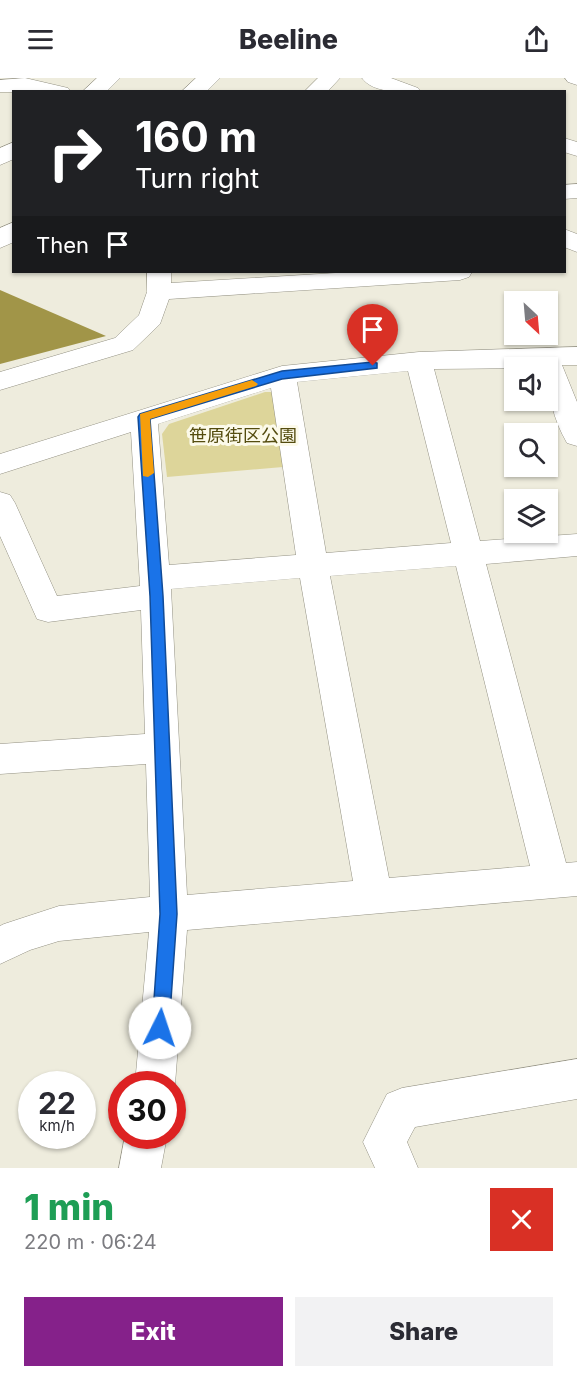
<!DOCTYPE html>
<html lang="en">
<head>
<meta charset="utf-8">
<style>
	body { margin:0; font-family:Inter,"Noto Sans JP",sans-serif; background:#f2f2f3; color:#2b2b33; height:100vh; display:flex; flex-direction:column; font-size:22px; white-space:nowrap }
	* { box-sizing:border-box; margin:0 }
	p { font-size:20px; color:#7c7c81 }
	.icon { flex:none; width:33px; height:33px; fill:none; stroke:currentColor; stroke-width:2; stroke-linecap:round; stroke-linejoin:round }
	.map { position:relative; height:1090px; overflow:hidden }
	.panel { display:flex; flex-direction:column; background:#fff; flex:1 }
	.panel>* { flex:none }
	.hud { position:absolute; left:12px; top:12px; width:554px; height:183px; border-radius:0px; box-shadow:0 2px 4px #0004; background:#202124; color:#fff; overflow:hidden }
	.needle { width:39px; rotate:154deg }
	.controls { position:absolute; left:504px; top:213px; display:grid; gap:12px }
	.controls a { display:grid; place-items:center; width:54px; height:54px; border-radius:0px; background:#fff; box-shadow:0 2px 4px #0004; font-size:30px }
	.speed { position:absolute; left:18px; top:993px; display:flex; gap:12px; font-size:30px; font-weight:700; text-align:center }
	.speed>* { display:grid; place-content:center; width:78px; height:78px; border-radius:50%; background:#fff; box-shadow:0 2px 4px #0004; line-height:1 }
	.speed small { font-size:15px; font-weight:400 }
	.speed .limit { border:9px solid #d22; background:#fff; color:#111 }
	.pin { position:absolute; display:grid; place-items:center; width:51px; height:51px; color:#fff; margin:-62px -26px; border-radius:50% 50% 50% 0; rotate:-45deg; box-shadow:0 0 6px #0007 }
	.pin .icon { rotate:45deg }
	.me { position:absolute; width:66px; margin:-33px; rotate:4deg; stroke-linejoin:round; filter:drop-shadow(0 0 4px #0008) }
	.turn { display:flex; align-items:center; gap:21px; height:126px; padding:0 24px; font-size:27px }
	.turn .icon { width:78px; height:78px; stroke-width:2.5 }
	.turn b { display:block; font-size:42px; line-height:51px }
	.then { display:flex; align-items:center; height:57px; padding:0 24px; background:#0003; gap:12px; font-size:22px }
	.round { display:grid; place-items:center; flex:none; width:63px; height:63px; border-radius:0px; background:#f2f2f3 }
	.summary { display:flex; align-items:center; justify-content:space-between; height:102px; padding:0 24px }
	h1 { font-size:36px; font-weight:800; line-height:45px; color:#1e9e55 }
	.primary-button { display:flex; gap:12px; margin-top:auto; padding:12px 24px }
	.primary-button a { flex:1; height:69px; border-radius:0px; background:#85218a; color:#fff; font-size:24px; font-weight:800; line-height:69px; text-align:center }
	.primary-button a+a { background:#f2f2f3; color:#2b2b33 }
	header { display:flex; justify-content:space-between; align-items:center; height:78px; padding:0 24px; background:#fff; font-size:27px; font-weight:800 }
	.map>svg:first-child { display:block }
	.green { fill:#ddd59a }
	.water { fill:#a19548 }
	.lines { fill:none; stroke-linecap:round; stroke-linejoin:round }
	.minor-casing { stroke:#939183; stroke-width:1 }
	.tertiary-casing { stroke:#939183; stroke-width:1 }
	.minor { fill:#fff; fill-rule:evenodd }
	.tertiary { fill:#fff; fill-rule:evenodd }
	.route { fill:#1a73e8; stroke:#114b97; stroke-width:1.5 }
	.slow { fill:#f59e0b }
	.labels { text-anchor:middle; stroke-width:6; stroke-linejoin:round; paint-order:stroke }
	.park-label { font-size:18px; fill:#544c0f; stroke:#fcfaea }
</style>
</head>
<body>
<header><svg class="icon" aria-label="menu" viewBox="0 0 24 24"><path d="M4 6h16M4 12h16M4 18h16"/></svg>Beeline<svg class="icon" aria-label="share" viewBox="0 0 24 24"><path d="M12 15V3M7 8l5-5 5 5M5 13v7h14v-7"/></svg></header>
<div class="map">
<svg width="577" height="1090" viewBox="0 0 577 1090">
	<rect width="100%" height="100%" fill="#eeecdd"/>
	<polygon class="green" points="265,314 273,314 283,389 167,399 162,356 169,346"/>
	<polygon class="water" points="0,212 106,258 0,286"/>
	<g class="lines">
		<g class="minor-casing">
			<g id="minor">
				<polygon points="25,0 68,10 71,14 0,14 0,2"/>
				<polygon points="97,0 120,0 106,14 82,14"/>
				<polygon points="318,0 340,0 327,14 304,14"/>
				<path d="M362 0H391L418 10 421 14C404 14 373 16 362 0Z"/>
				<polygon points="565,0 577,0 577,7 568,4"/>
				<polygon points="564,60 577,64 577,78 564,74"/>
				<polygon points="14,64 14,81 0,87 0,70"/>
				<polygon points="577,106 577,120 564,121 564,107"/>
				<polygon points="564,151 577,156 577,174 564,169"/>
				<polygon points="147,194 171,194 171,205 352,194 472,194 469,199 460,202 169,221 160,246 133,272 0,312 0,294 115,260 139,237 147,214"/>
				<path d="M577 269V287H562L577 324V368L567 365C553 341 548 317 548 290L434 291 480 463 577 456V478L486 486 566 785 577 784V818L187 852 175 1006 172 1013V1006H135L149 854 59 863 30 872 0 886V848L4 846 59 828 150 819 146 686 0 696V666L145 656 141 532 48 544 37 541 0 458V414L10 417 15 425 57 518 140 508 131 354 0 396V376L282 288 419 274ZM408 293 451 465 326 475 297 304ZM271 310 296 477 169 487 158 346ZM456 488 530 788 389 800 330 498ZM300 500 353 803 187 817 171 511Z"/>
				<polygon points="577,981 577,1021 415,1049 407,1064 418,1090 375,1090 363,1064 387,1016 402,1010"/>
				<polygon points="125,1058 167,1058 161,1090 119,1090"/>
			</g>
		</g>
		<g class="tertiary-casing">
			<g id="tertiary">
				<polygon points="196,0 220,0 206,14 181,14"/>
				<polygon points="14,144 14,164 0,170 0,150"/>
			</g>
		</g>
		<use href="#minor" class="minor"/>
		<use href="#tertiary" class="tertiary"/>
	</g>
	<polygon class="route" points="373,284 377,285 377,290 282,301 150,341 163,518 177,836 169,950 166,956 160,958 154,956 152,950 160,836 150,518 138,339 140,336 282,293"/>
	<polygon class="slow" points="252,302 258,306 256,308 150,341 154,395 148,399 143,398 140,336"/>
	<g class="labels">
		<g class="park-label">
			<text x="243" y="364">笹原街区公園</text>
		</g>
	</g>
</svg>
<div class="controls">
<a><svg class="needle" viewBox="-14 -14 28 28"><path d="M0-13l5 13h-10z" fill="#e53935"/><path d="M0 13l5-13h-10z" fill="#7c7c81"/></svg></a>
<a><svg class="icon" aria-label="sound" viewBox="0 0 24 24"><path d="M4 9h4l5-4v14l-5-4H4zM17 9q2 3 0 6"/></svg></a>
<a><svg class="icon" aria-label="search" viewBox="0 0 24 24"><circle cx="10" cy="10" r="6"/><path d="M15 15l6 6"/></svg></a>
<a><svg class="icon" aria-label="layers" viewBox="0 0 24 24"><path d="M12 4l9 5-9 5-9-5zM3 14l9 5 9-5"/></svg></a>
</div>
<div class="speed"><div>22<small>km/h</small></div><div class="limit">30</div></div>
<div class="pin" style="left:373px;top:288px;background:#d93025"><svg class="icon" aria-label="arrive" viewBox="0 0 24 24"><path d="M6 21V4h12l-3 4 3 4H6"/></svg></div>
<svg class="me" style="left:160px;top:950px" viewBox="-20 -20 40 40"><circle r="19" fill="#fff"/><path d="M0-13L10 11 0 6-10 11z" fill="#1a73e8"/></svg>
<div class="hud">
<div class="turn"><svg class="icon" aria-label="right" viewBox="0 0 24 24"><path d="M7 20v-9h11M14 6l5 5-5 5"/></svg><div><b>160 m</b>Turn right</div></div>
<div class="then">Then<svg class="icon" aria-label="arrive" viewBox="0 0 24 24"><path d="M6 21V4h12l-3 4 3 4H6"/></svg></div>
</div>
</div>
<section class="panel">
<div class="summary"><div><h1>1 min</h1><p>220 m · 06:24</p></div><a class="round" style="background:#d93025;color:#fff"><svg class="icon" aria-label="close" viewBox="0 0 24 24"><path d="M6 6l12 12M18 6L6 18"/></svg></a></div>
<div class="primary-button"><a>Exit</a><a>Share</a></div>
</section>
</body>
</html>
